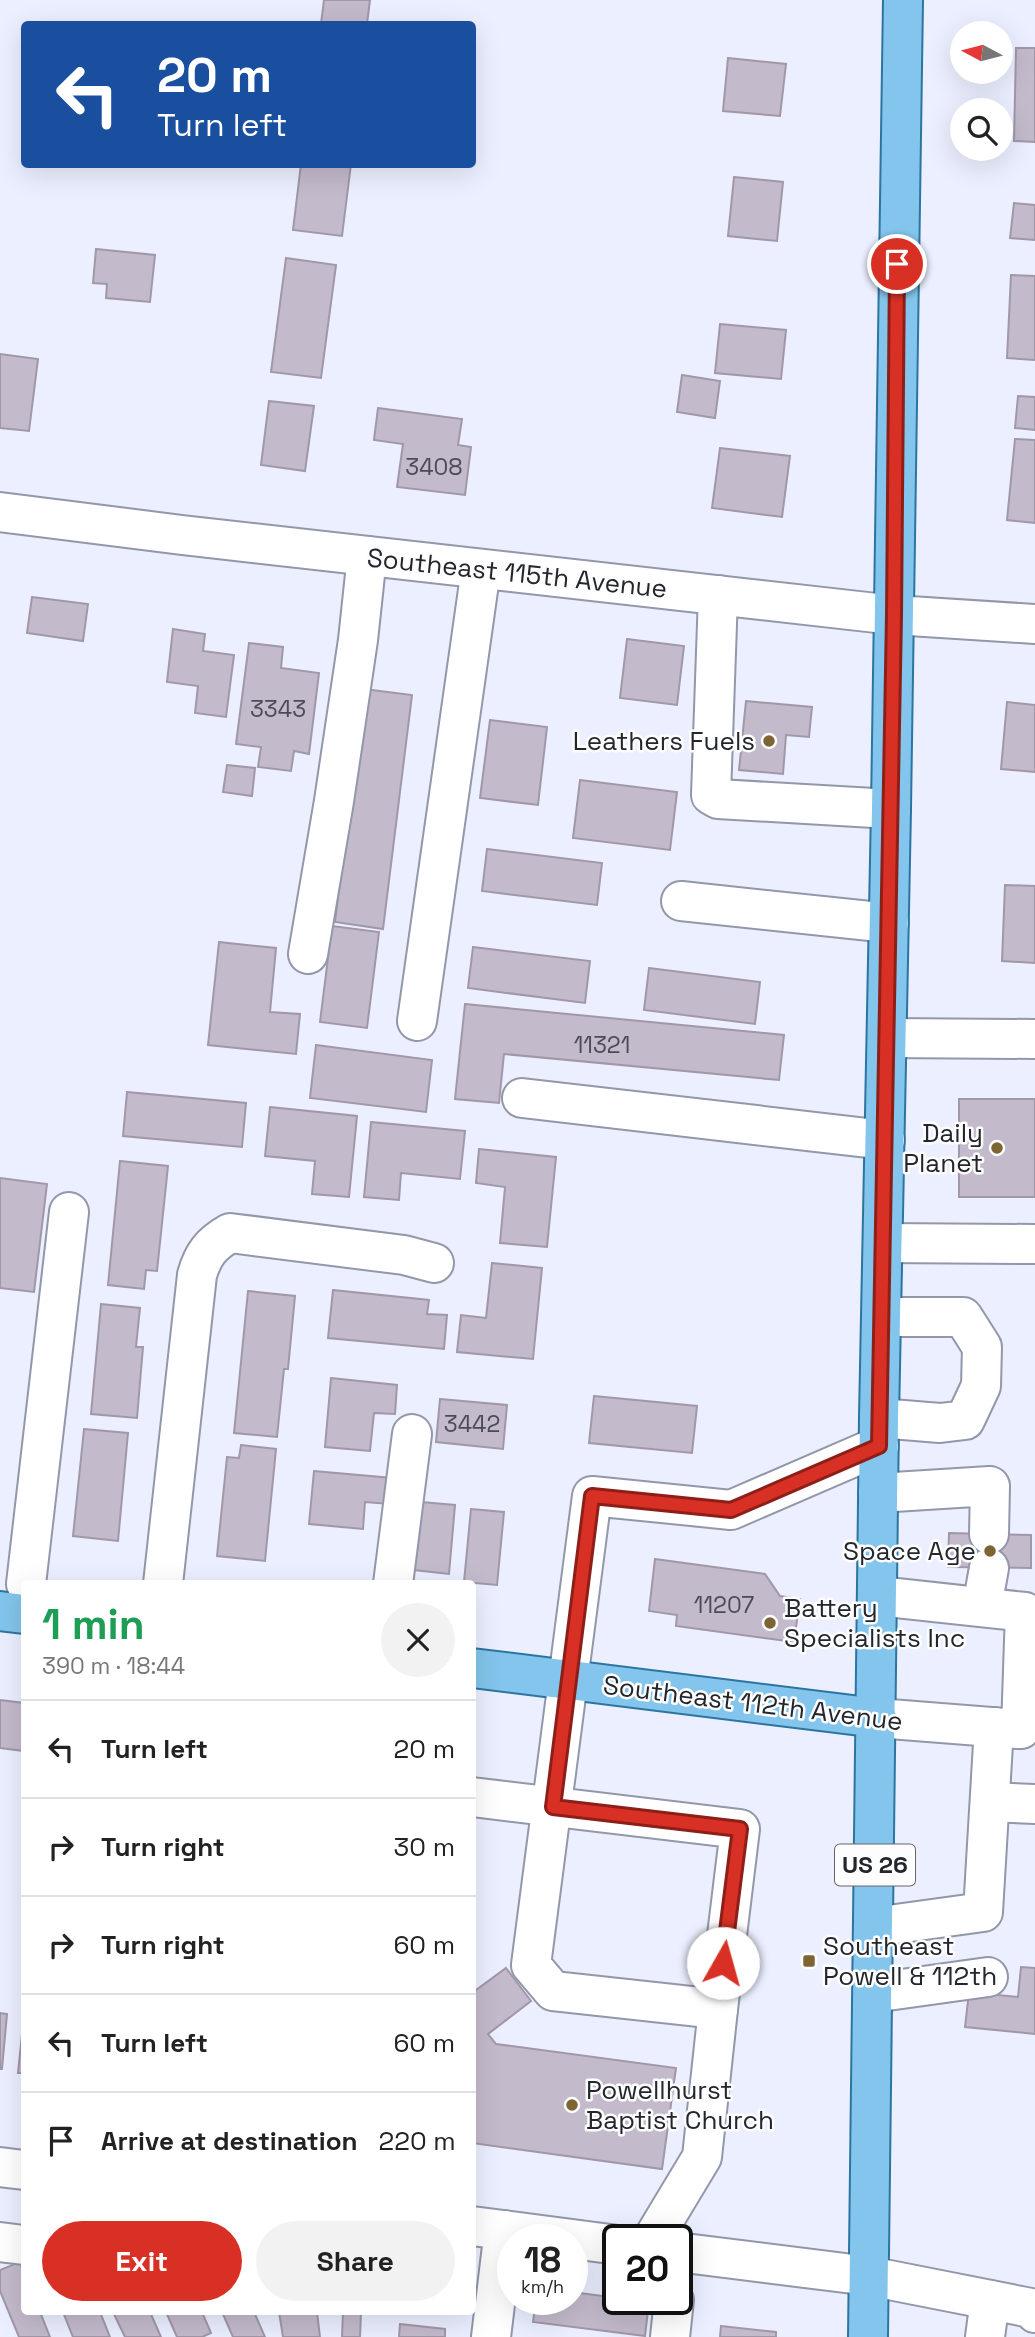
<!DOCTYPE html>
<html lang="en">
<head>
<meta charset="utf-8">
<style>
	body { margin:0; font-family:"Space Grotesk",sans-serif; background:#f2f2f2; color:#222; height:100vh; display:flex; flex-direction:column; font-size:26px; white-space:nowrap }
	* { box-sizing:border-box; margin:0 }
	p { font-size:23px; color:#767676 }
	.icon { flex:none; width:38px; height:38px; fill:none; stroke:currentColor; stroke-width:2; stroke-linecap:round; stroke-linejoin:round }
	.map { position:relative; flex:1; overflow:hidden }
	.side { position:absolute; left:21px; top:1580px; width:455px; height:735px; display:flex; flex-direction:column; background:#fff; border-radius:7px; box-shadow:0 7px 28px #0002 }
	.side>* { flex:none }
	.banner { position:absolute; left:21px; top:21px; width:455px; height:147px; border-radius:7px; box-shadow:0 7px 28px #0002; background:#1a4fa0; color:#fff; overflow:hidden }
	.needle { width:46px; rotate:277deg }
	.fabs { position:absolute; left:950px; top:21px; display:grid; gap:14px }
	.fabs a { display:grid; place-items:center; width:63px; height:63px; border-radius:50%; background:#fff; box-shadow:0 7px 28px #0002; font-size:35px }
	.speed { position:absolute; left:497px; top:2224px; display:flex; gap:14px; font-size:35px; font-weight:700; text-align:center }
	.speed>* { display:grid; place-content:center; width:91px; height:91px; border-radius:50%; background:#fff; box-shadow:0 7px 28px #0002; line-height:1 }
	.speed small { font-size:18px; font-weight:400 }
	.speed .limit { border:4px solid #111; border-radius:10px; background:#fff; color:#111 }
	.pin { position:absolute; display:grid; place-items:center; width:60px; height:60px; color:#fff; margin:-30px; border:4px solid #fff; border-radius:50%; box-shadow:0 2px 7px #0007 }
	.me { position:absolute; width:77px; margin:-38px; rotate:7deg; stroke-linejoin:round; filter:drop-shadow(0 0 5px #0008) }
	.turn { display:flex; align-items:center; gap:24px; height:147px; padding:0 21px; font-size:32px }
	.turn .icon { width:91px; height:91px; stroke-width:2.5 }
	.turn b { display:block; font-size:49px; line-height:60px }
	.round { display:grid; place-items:center; flex:none; width:74px; height:74px; border-radius:37px; background:#f2f2f2 }
	.overview { display:flex; align-items:center; justify-content:space-between; height:119px; padding:0 21px }
	h1 { font-size:42px; font-weight:700; line-height:52px; color:#1e9e55 }
	.button { display:flex; gap:14px; margin-top:auto; padding:14px 21px }
	.button a { flex:1; height:80px; border-radius:42px; background:#d93025; color:#fff; font-size:28px; font-weight:700; line-height:80px; text-align:center }
	.button a+a { background:#f2f2f2; color:#222 }
	ul { padding:0; list-style:none }
	li { display:flex; align-items:center; gap:21px; height:98px; padding:0 21px; border-top:2px solid #e0e0e0 }
	li div { flex:1 }
	li b { display:block; font-size:26px }
	li em { font-style:normal }
	.map>svg:first-child { display:block }
	.building { fill:#c3bacc; stroke:#a097a9; stroke-width:2 }
	.lines { fill:none; stroke-linecap:round; stroke-linejoin:round }
	.minor-casing { stroke:#9297a9; stroke-width:42 }
	.major-casing { stroke:#2c75a1; stroke-width:42 }
	.minor { stroke:#fff; stroke-width:38 }
	.major { stroke:#83c5ec; stroke-width:38 }
	.route-casing { stroke:#8d1f18; stroke-width:18 }
	.route { stroke:#d93025; stroke-width:12 }
	.poi-dot { fill:#7c6435; stroke:#fdfdfd; stroke-width:2.5 }
	.labels { text-anchor:middle; stroke-width:5; stroke-linejoin:round; paint-order:stroke }
	.number-label { font-size:23px; fill:#4c4b55 }
	.shield { fill:#fdfdfd; stroke:#65666b; stroke-width:2 }
	.shield-label { font-size:24px; font-weight:bold; fill:#24262d }
	.street-label { font-size:26px; fill:#24262d; stroke:#fdfdfd }
	.poi-label { font-size:26px; fill:#24262d; stroke:#fdfdfd; text-anchor:end }
</style>
</head>
<body>
<div class="map">
<svg width="1035" height="2337" viewBox="0 0 1035 2337">
	<rect width="100%" height="100%" fill="#ebefff"/>
	<g class="building">
		<polygon points="324,0 370,0 367,24 321,24"/>
		<polygon points="1016,48 1035,48 1035,142 1014,141"/>
		<polygon points="728,58 786,64 780,116 723,111"/>
		<polygon points="301,164 351,164 342,236 293,230"/>
		<polygon points="734,177 783,182 777,241 728,236"/>
		<polygon points="1014,203 1035,205 1035,240 1010,238"/>
		<polygon points="96,249 155,255 150,302 106,298 107,284 93,283"/>
		<polygon points="286,258 336,265 321,378 271,372"/>
		<polygon points="1011,275 1035,276 1035,360 1007,358"/>
		<polygon points="720,324 786,330 781,379 715,373"/>
		<polygon points="0,354 38,359 29,431 0,428"/>
		<polygon points="682,375 720,381 715,418 677,412"/>
		<polygon points="1018,396 1035,397 1035,430 1015,428"/>
		<polygon points="269,401 314,406 305,471 261,465"/>
		<polygon points="378,408 462,419 458,445 471,447 465,495 397,487 403,444 374,440"/>
		<polygon points="1015,439 1035,440 1035,523 1007,520"/>
		<polygon points="720,448 790,456 782,517 712,508"/>
		<polygon points="32,597 88,604 83,641 27,633"/>
		<polygon points="173,629 205,634 203,651 234,655 226,717 195,713 198,686 167,682"/>
		<polygon points="627,639 684,646 677,705 620,698"/>
		<polygon points="249,643 283,647 281,668 319,673 309,754 294,751 291,771 258,767 261,747 236,744"/>
		<polygon points="364,689 412,695 383,929 335,922"/>
		<polygon points="746,701 812,707 809,737 786,735 783,774 739,770"/>
		<polygon points="1007,702 1035,705 1035,772 1001,769"/>
		<polygon points="490,720 547,727 538,805 480,798"/>
		<polygon points="227,765 255,768 252,796 223,792"/>
		<polygon points="580,780 677,792 670,850 573,838"/>
		<polygon points="487,849 602,863 597,905 482,891"/>
		<polygon points="1005,885 1035,886 1035,963 1002,961"/>
		<polygon points="332,926 379,932 367,1028 320,1022"/>
		<polygon points="219,942 276,948 270,1012 300,1014 296,1054 208,1045"/>
		<polygon points="473,947 590,961 585,1003 468,988"/>
		<polygon points="649,968 760,982 755,1024 644,1010"/>
		<polygon points="465,1004 784,1035 779,1080 504,1054 499,1103 455,1099"/>
		<polygon points="316,1045 432,1060 426,1112 310,1098"/>
		<polygon points="127,1092 246,1103 242,1147 123,1136"/>
		<rect x="959" y="1099" width="76" height="98"/>
		<polygon points="270,1107 357,1116 349,1197 312,1194 315,1161 265,1156"/>
		<polygon points="371,1122 465,1131 460,1179 401,1173 399,1200 364,1197"/>
		<polygon points="479,1149 556,1157 547,1247 500,1243 505,1187 476,1183"/>
		<polygon points="120,1161 168,1166 157,1271 146,1270 144,1289 108,1285"/>
		<polygon points="0,1178 47,1184 34,1292 0,1288"/>
		<polygon points="492,1263 542,1268 533,1359 457,1352 461,1315 486,1318"/>
		<polygon points="333,1290 429,1300 427,1314 447,1315 444,1349 328,1338"/>
		<polygon points="248,1291 295,1296 288,1369 284,1369 277,1437 234,1433"/>
		<polygon points="101,1304 140,1308 136,1347 143,1347 137,1418 91,1414"/>
		<polygon points="331,1378 397,1385 395,1414 374,1413 370,1451 325,1447"/>
		<polygon points="594,1396 697,1406 692,1453 589,1443"/>
		<polygon points="440,1399 507,1405 503,1449 436,1442"/>
		<polygon points="84,1429 128,1433 118,1541 73,1536"/>
		<polygon points="241,1445 276,1449 265,1561 217,1556 227,1457 239,1458"/>
		<polygon points="314,1471 392,1478 389,1504 365,1502 363,1529 309,1524"/>
		<polygon points="421,1502 455,1505 449,1574 414,1570"/>
		<polygon points="471,1509 504,1512 497,1585 464,1582"/>
		<polygon points="949,1533 1031,1535 1031,1568 948,1567"/>
		<polygon points="655,1559 765,1574 780,1596 800,1599 794,1642 676,1626 677,1615 649,1611"/>
		<polygon points="0,1700 24,1703 24,1751 0,1748"/>
		<polygon points="1021,1967 1035,1968 1035,2034 965,2027 969,1992 1018,1997"/>
		<polygon points="506,1968 531,2001 488,2034 496,2044 676,2068 662,2169 472,2143 472,1993"/>
		<polygon points="0,2013 7,2014 2,2069 0,2069"/>
		<polygon points="23,2024 24,2025 24,2073 18,2073"/>
		<polygon points="20,2262 24,2274 24,2312 40,2312 50,2337 19,2337 0,2291 0,2270"/>
		<polygon points="572,2292 649,2302 645,2336 533,2322 536,2300 572,2300"/>
		<polygon points="63,2312 100,2312 110,2337 73,2337"/>
		<polygon points="113,2312 150,2312 161,2337 125,2337"/>
		<polygon points="166,2312 202,2312 211,2333 202,2337 177,2337"/>
		<polygon points="222,2312 254,2312 265,2337 233,2337"/>
		<polygon points="279,2312 317,2312 320,2337 283,2337"/>
		<polygon points="343,2312 361,2312 360,2337 342,2337"/>
		<polygon points="400,2324 445,2329 445,2337 399,2337"/>
		<polygon points="721,2326 776,2332 776,2337 720,2337"/>
	</g>
	<g class="lines">
		<g class="minor-casing">
			<g id="minor">
				<polyline points="0,512 182,535 894,615 1035,624"/>
				<polyline points="718,595 711,795 718,799 891,809"/>
				<polyline points="681,901 889,923"/>
				<polyline points="308,954 334,801 358,640 367,556"/>
				<polyline points="417,1021 481,569"/>
				<polyline points="887,1038 1035,1039"/>
				<polyline points="522,1098 885,1140"/>
				<polyline points="883,1243 1035,1244"/>
				<polyline points="879,1418 940,1423 965,1420 981,1386 982,1347 963,1317 881,1317"/>
				<polyline points="878,1493 990,1486 989,1534"/>
				<polyline points="26,1584 69,1212"/>
				<path d="M163 1584 197 1275C203 1254 211 1244 230 1233L404 1255 434 1263"/>
				<polyline points="393,1584 412,1434"/>
				<polyline points="878,1596 1025,1612 1021,1729"/>
				<polyline points="982,1607 989,1568"/>
				<polyline points="877,1718 1018,1729"/>
				<polyline points="472,1797 740,1829 718,2009"/>
				<polyline points="990,1802 1035,1804"/>
				<polyline points="874,1927 983,1912 994,1727"/>
				<polyline points="873,1993 988,1977"/>
				<polyline points="0,2167 24,2170"/>
				<polyline points="472,2226 618,2245"/>
				<polyline points="652,2240 702,2157 718,2009 553,1991 531,1965 592,1496 731,1510 879,1446"/>
				<polyline points="0,2242 24,2245"/>
				<polyline points="677,2252 869,2276 1031,2308 1035,2313"/>
				<polyline points="491,2337 504,2230"/>
				<polyline points="670,2337 674,2300"/>
				<polyline points="985,2337 990,2300"/>
			</g>
		</g>
		<g class="major-casing">
			<g id="major">
				<polyline points="0,1611 24,1614"/>
				<polyline points="472,1668 877,1718"/>
				<polyline points="868,2337 879,1418 891,809 903,0"/>
			</g>
		</g>
		<use href="#minor" class="minor"/>
		<use href="#major" class="major"/>
	</g>
	<g class="lines">
		<g class="route-casing">
			<polyline id="route" points="723,1963 740,1829 553,1807 592,1496 731,1510 879,1446 894,615 897,264"/>
		</g>
		<use href="#route" class="route"/>
	</g>
	<g class="poi-dot">
		<circle cx="769" cy="741" r="7"/>
		<circle cx="997" cy="1148" r="7"/>
		<circle cx="990" cy="1551" r="7"/>
		<circle cx="770" cy="1623" r="7"/>
		<rect x="802" y="1954" width="14" height="14" rx="3.5"/>
		<circle cx="572" cy="2105" r="7"/>
	</g>
	<g class="labels">
		<g class="number-label">
			<text x="434" y="475">3408</text>
			<text x="278" y="717">3343</text>
			<text x="602" y="1053">11321</text>
			<text x="472" y="1432">3442</text>
			<text x="724" y="1613">11207</text>
		</g>
		<rect class="shield" x="835" y="1844.5" width="80" height="41" rx="5"/>
		<g class="shield-label">
			<text x="875" y="1873">US 26</text>
		</g>
		<g class="street-label">
			<text transform="translate(517 573) rotate(6)" y="9">Southeast 115th Avenue</text>
			<text transform="translate(753 1703) rotate(7)" y="9">Southeast 112th Avenue</text>
		</g>
		<g class="poi-label">
			<text x="755" y="750">Leathers Fuels</text>
			<text x="983" y="1142">Daily<tspan x="983" dy="30">Planet</tspan></text>
			<text x="976" y="1560">Space Age</text>
			<text x="784" y="1617" text-anchor="start">Battery<tspan x="784" dy="30">Specialists Inc</tspan></text>
			<text x="823" y="1955" text-anchor="start">Southeast<tspan x="823" dy="30">Powell &amp; 112th</tspan></text>
			<text x="586" y="2099" text-anchor="start">Powellhurst<tspan x="586" dy="30">Baptist Church</tspan></text>
		</g>
	</g>
</svg>
<div class="fabs">
<a><svg class="needle" viewBox="-14 -14 28 28"><path d="M0-13l5 13h-10z" fill="#e53935"/><path d="M0 13l5-13h-10z" fill="#767676"/></svg></a>
<a><svg class="icon" aria-label="search" viewBox="0 0 24 24"><circle cx="10" cy="10" r="6"/><path d="M15 15l6 6"/></svg></a>
</div>
<div class="speed"><div>18<small>km/h</small></div><div class="limit">20</div></div>
<div class="pin" style="left:897px;top:264px;background:#d93025"><svg class="icon" aria-label="arrive" viewBox="0 0 24 24"><path d="M6 21V4h12l-3 4 3 4H6"/></svg></div>
<svg class="me" style="left:723px;top:1963px" viewBox="-20 -20 40 40"><circle r="19" fill="#fff"/><path d="M0-13L10 11 0 6-10 11z" fill="#d93025"/></svg>
<div class="banner">
<div class="turn"><svg class="icon" aria-label="left" viewBox="0 0 24 24"><path d="M17 20v-9H6M10 6l-5 5 5 5"/></svg><div><b>20 m</b>Turn left</div></div>
</div>
<section class="side">
<div class="overview"><div><h1>1 min</h1><p>390 m · 18:44</p></div><a class="round"><svg class="icon" aria-label="close" viewBox="0 0 24 24"><path d="M6 6l12 12M18 6L6 18"/></svg></a></div>
<ul>
<li><svg class="icon" aria-label="left" viewBox="0 0 24 24"><path d="M17 20v-9H6M10 6l-5 5 5 5"/></svg><div><b>Turn left</b></div><em>20 m</em></li>
<li><svg class="icon" aria-label="right" viewBox="0 0 24 24"><path d="M7 20v-9h11M14 6l5 5-5 5"/></svg><div><b>Turn right</b></div><em>30 m</em></li>
<li><svg class="icon" aria-label="right" viewBox="0 0 24 24"><path d="M7 20v-9h11M14 6l5 5-5 5"/></svg><div><b>Turn right</b></div><em>60 m</em></li>
<li><svg class="icon" aria-label="left" viewBox="0 0 24 24"><path d="M17 20v-9H6M10 6l-5 5 5 5"/></svg><div><b>Turn left</b></div><em>60 m</em></li>
<li><svg class="icon" aria-label="arrive" viewBox="0 0 24 24"><path d="M6 21V4h12l-3 4 3 4H6"/></svg><div><b>Arrive at destination</b></div><em>220 m</em></li>
</ul>
<div class="button"><a>Exit</a><a>Share</a></div>
</section>
</div>
</body>
</html>
